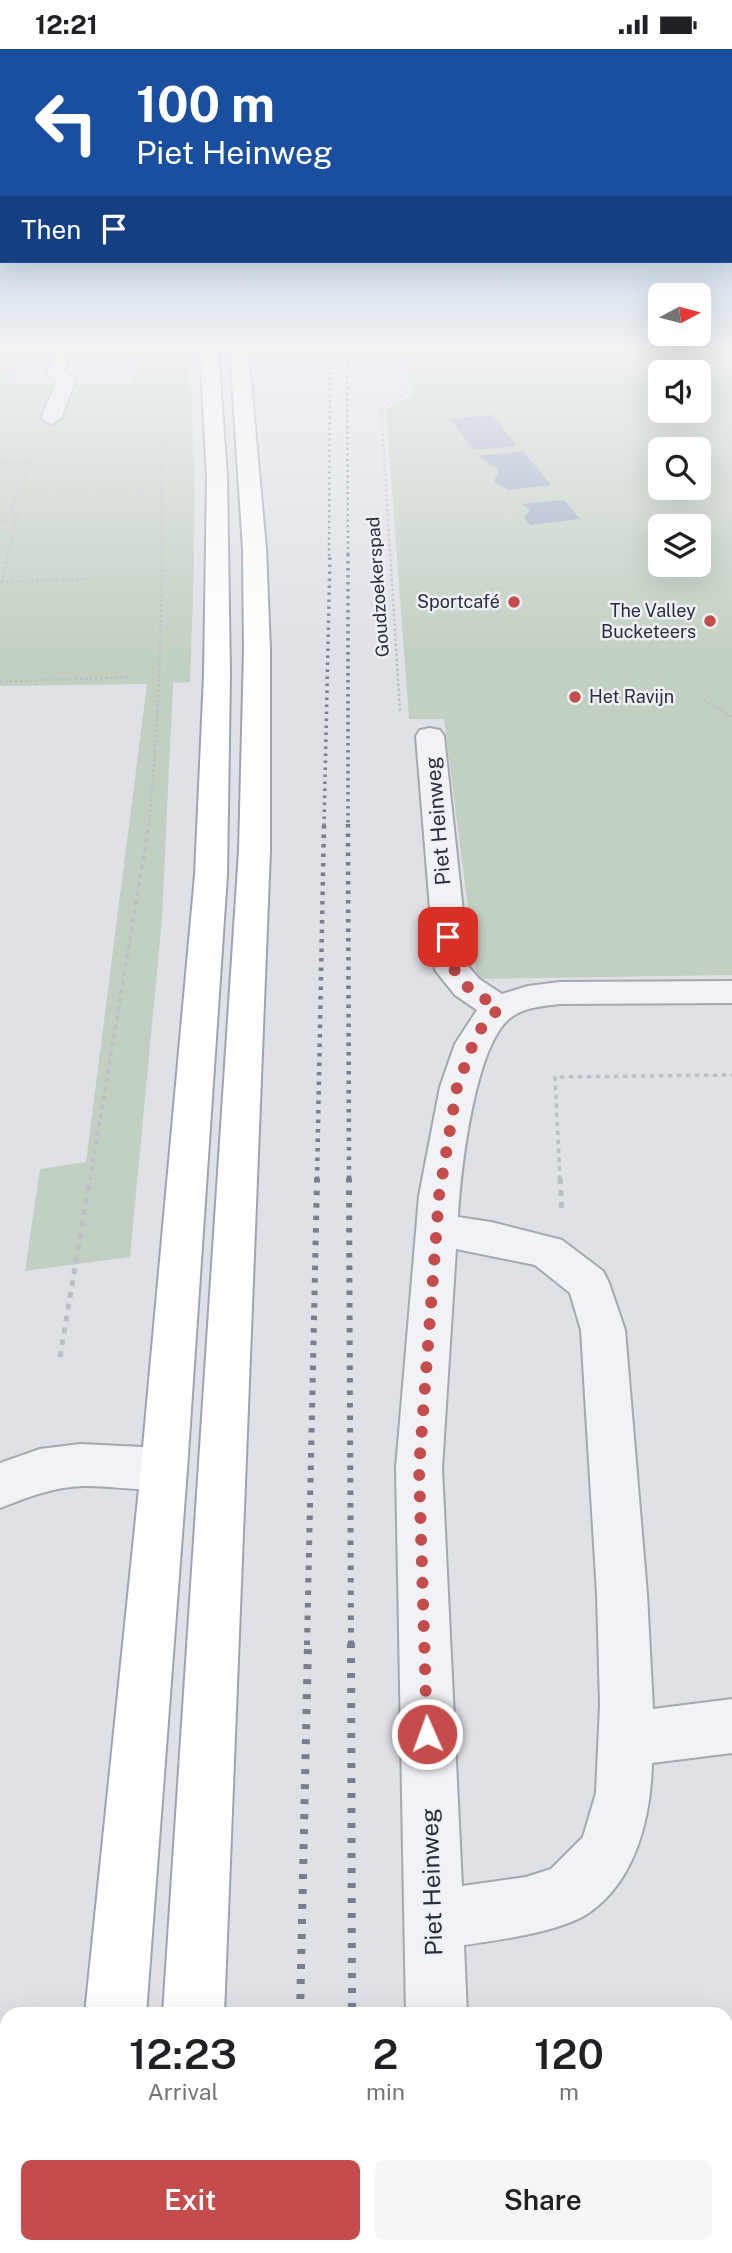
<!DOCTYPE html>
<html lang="en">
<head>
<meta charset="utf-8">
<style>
	body { margin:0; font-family:"Public Sans",sans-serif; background:#f6f6f6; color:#202124; height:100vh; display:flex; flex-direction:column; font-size:26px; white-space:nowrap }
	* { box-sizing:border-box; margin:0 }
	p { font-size:23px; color:#757577 }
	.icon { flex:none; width:38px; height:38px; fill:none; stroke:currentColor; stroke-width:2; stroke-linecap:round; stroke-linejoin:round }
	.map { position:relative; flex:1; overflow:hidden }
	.sheet { position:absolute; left:0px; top:1958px; width:733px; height:247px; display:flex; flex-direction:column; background:#fff; border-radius:21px 21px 0 0; box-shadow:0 7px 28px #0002 }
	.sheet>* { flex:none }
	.guide { position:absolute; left:0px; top:0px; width:733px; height:214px; box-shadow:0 7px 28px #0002; background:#1a4fa0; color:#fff; overflow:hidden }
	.needle { width:46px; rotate:83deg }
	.fabs { position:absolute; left:648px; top:234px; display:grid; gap:14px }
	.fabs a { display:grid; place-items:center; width:63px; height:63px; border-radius:10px; background:#fff; box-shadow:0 7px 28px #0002; font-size:35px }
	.pin { position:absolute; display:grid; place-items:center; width:60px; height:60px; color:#fff; margin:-30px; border-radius:14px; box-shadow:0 4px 10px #0006 }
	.me { position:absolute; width:77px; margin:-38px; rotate:358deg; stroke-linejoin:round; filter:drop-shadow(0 0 5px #0008) }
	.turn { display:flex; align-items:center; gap:24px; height:147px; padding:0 21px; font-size:32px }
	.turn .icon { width:91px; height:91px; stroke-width:2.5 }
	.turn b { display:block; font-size:49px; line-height:60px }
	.then { display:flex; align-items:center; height:66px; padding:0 21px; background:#0003; gap:14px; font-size:26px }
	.eta { display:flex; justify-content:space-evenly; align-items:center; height:119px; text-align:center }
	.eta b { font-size:42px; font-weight:600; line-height:49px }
	.action { display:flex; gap:14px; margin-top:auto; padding:14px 21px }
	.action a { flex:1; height:80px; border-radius:10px; background:#c44d4c; color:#fff; font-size:28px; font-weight:600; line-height:80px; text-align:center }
	.action a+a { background:#f6f6f6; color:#202124 }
	.status { display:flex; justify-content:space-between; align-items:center; height:49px; padding:0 35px; background:#fff; direction:ltr }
	.status svg { height:19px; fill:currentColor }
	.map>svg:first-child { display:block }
	.green { fill:#c2d0c1; fill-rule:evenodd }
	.water { fill:#9caac5 }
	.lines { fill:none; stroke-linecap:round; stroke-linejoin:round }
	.minor-casing { stroke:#a5a7b1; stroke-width:4 }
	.major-casing { stroke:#9fa4b2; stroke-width:4 }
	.path-far2 { stroke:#bdbfc6; stroke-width:2.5; stroke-dasharray:2.5 2.5; stroke-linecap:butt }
	.path-far1 { stroke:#bdbfc6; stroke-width:3.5; stroke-dasharray:4.5 4.5; stroke-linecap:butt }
	.path { stroke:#bdbfc6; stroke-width:5; stroke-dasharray:6 6; stroke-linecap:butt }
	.minor { fill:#f1f2f6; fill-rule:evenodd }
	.major { fill:#fff; fill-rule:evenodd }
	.rail-far4 { stroke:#7a7f90; stroke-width:2.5; stroke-dasharray:2 3.5; stroke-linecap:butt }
	.rail-far3 { stroke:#7a7f90; stroke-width:3.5; stroke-dasharray:2.5 4.5; stroke-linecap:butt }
	.rail-far2 { stroke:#7a7f90; stroke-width:4.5; stroke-dasharray:3.5 6; stroke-linecap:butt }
	.rail-far1 { stroke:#7a7f90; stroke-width:6; stroke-dasharray:4.5 8; stroke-linecap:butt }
	.rail { stroke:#7a7f90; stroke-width:8; stroke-dasharray:5 10; stroke-linecap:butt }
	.route { stroke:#c44d4c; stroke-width:12; stroke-dasharray:0 21.6 }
	.poi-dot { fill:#c44d4c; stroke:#eef0f5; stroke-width:2.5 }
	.labels { text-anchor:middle; stroke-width:5; stroke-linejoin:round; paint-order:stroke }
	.far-street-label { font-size:18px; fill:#292d3d; stroke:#eef0f5 }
	.far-poi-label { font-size:18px; fill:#292d3d; stroke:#eef0f5; text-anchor:end }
	.street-label { font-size:21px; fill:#292d3d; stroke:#eef0f5 }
	.near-street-label { font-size:24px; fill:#292d3d; stroke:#eef0f5 }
</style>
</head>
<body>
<div class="status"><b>12:21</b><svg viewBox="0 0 49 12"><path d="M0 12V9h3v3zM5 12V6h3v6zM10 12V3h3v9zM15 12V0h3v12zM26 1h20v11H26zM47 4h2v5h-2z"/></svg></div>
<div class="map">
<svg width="732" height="2204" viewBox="0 0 732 2204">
	<rect width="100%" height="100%" fill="#dfe1e7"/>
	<g class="green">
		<polygon points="0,300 25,300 11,331 0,331"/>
		<path d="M143 300H187C199 411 194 522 190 633L173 634 162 870 130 1208 25 1222 40 1120 86 1113 147 635 0 637V336L131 334Z"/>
		<path d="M407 300H732V926L477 930 444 670H409L386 361 411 346ZM660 324H698V362H660ZM660 401H698V439H660ZM660 478H698V516H660Z"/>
	</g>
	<g class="water">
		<polygon points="492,366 517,397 474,401 450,370"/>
		<polygon points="523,402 551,436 508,441 494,432 499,421 478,407"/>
		<polygon points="564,451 580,470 530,476 524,469 530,461 522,455"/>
	</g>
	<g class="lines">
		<g class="minor-casing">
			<g id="minor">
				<polygon points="55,300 73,300 65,322 76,330 61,369 51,375 41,369 57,332 46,324"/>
				<path d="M430 679 440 681 444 687 469 918 479 930 502 945 528 937 560 933 732 932V954L560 955C544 957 526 958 513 967 475 990 460 1125 458 1168L491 1173 562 1191 603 1222 609 1234 625 1281 647 1545 653 1660 732 1650V1704L652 1714C651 1767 636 1831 590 1863 562 1883 498 1891 464 1896L467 1965H406L396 1419 419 1147 440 1038 455 995 477 961 455 946 435 921 416 687 420 681ZM456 1200 535 1216 570 1244 581 1281 597 1545 600 1656 596 1744 583 1788 551 1820 526 1828 462 1837 442 1419Z"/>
				<path d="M80 1395 164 1399 181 1405 187 1420 181 1435C151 1446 116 1436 84 1437 53 1438 28 1448 0 1459V1414L40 1400Z"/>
				<polygon points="411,2198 479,2198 480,2204 412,2204"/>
			</g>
		</g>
		<g class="major-casing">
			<g id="major">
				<polygon points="200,300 218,300 227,429 230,626 227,826 187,1420 146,1965 85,1965 141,1420 195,826 204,626 207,429"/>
				<polygon points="230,300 248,300 266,500 270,601 270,802 224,1965 163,1965 239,802 244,601 243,500"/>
				<polygon points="60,2198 128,2198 127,2204 59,2204"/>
				<rect x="145" y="2198" width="68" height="6"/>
			</g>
		</g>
		<g class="path-far2">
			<polyline points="404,310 604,308 595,300"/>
			<path d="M107 329V335L154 354 160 363C164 500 162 640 149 777"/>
			<polyline points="0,334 21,333"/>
			<polyline points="0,413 32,413"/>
			<polyline points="21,442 144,441"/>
			<polyline points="0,472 16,472"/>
			<polyline points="1,533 91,530"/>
			<polyline points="0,539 17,467 11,460 38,399"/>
			<polyline points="0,633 131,628"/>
			<polyline points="704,651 732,668"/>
			<polyline points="400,662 381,360 406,344 403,300"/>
		</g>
		<g class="path-far1">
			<polyline points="90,1131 149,775"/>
			<polyline points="560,1131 555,1028 732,1026"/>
		</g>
		<g class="path">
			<polyline points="560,1129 562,1163"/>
			<polyline points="60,1308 90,1129"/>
		</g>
		<use href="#minor" class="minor"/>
		<use href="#major" class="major"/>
		<g class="rail-far4">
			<polyline points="347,300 348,507"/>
			<polyline points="329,507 330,300"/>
		</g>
		<g class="rail-far3">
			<polyline points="348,505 348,777"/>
			<polyline points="324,777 330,505"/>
		</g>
		<g class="rail-far2">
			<polyline points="348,775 349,1131"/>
			<polyline points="317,1131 324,775"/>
		</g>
		<g class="rail-far1">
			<polyline points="349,1129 351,1596"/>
			<polyline points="307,1596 317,1129"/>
		</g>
		<g class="rail">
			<polyline points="351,1594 352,1965"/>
			<polyline points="300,1965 308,1594"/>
			<polyline points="352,2198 352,2204"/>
			<polyline points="295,2204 296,2198"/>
		</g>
	</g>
	<linearGradient id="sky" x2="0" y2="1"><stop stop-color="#89b0da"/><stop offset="0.49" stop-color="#f1f2f4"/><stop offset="1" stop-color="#f1f2f4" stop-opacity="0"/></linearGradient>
	<rect width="732" height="608" fill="url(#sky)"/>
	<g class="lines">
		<path class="route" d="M427 1685 419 1419 439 1147 457 1038 473 995 482 978 499 959C465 937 450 932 448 888"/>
	</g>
	<g class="poi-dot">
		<circle cx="514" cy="553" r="7"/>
		<circle cx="710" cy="572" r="7"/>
		<circle cx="575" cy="648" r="7"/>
	</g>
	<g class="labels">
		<g class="far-street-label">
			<text transform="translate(378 538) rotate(-94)" y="6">Goudzoekerspad</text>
		</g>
		<g class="far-poi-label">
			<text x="500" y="559">Sportcafé</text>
			<text x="696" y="568">The Valley<tspan x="696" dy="21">Bucketeers</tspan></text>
			<text x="589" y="654" text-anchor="start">Het Ravijn</text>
		</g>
		<g class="street-label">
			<text transform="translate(438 772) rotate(-95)" y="7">Piet Heinweg</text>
		</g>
		<g class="near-street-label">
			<text transform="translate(432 1833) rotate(-92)" y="8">Piet Heinweg</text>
		</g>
	</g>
</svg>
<div class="fabs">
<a><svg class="needle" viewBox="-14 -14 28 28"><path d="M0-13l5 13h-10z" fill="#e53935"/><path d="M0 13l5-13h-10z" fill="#757577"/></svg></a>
<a><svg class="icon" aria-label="sound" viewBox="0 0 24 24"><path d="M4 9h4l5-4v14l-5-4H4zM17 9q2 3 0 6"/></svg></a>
<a><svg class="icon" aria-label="search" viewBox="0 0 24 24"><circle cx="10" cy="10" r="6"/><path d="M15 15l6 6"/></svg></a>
<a><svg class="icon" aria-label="layers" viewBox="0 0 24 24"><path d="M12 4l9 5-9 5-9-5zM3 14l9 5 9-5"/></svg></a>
</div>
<div class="pin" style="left:448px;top:888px;background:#d93025"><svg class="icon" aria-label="arrive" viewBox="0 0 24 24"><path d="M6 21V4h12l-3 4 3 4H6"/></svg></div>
<svg class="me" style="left:427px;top:1685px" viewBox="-20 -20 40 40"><circle r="17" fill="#c44d4c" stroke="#fff" stroke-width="3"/><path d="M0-11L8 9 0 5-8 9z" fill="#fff"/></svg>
<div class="guide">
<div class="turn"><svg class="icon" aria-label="left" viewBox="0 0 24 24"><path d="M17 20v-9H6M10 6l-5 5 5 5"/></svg><div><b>100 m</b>Piet Heinweg</div></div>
<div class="then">Then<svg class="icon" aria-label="arrive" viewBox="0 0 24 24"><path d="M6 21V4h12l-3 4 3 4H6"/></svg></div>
</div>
<section class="sheet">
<div class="eta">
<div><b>12:23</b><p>Arrival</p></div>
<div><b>2</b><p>min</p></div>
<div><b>120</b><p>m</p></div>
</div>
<div class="action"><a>Exit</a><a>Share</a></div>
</section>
</div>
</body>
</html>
